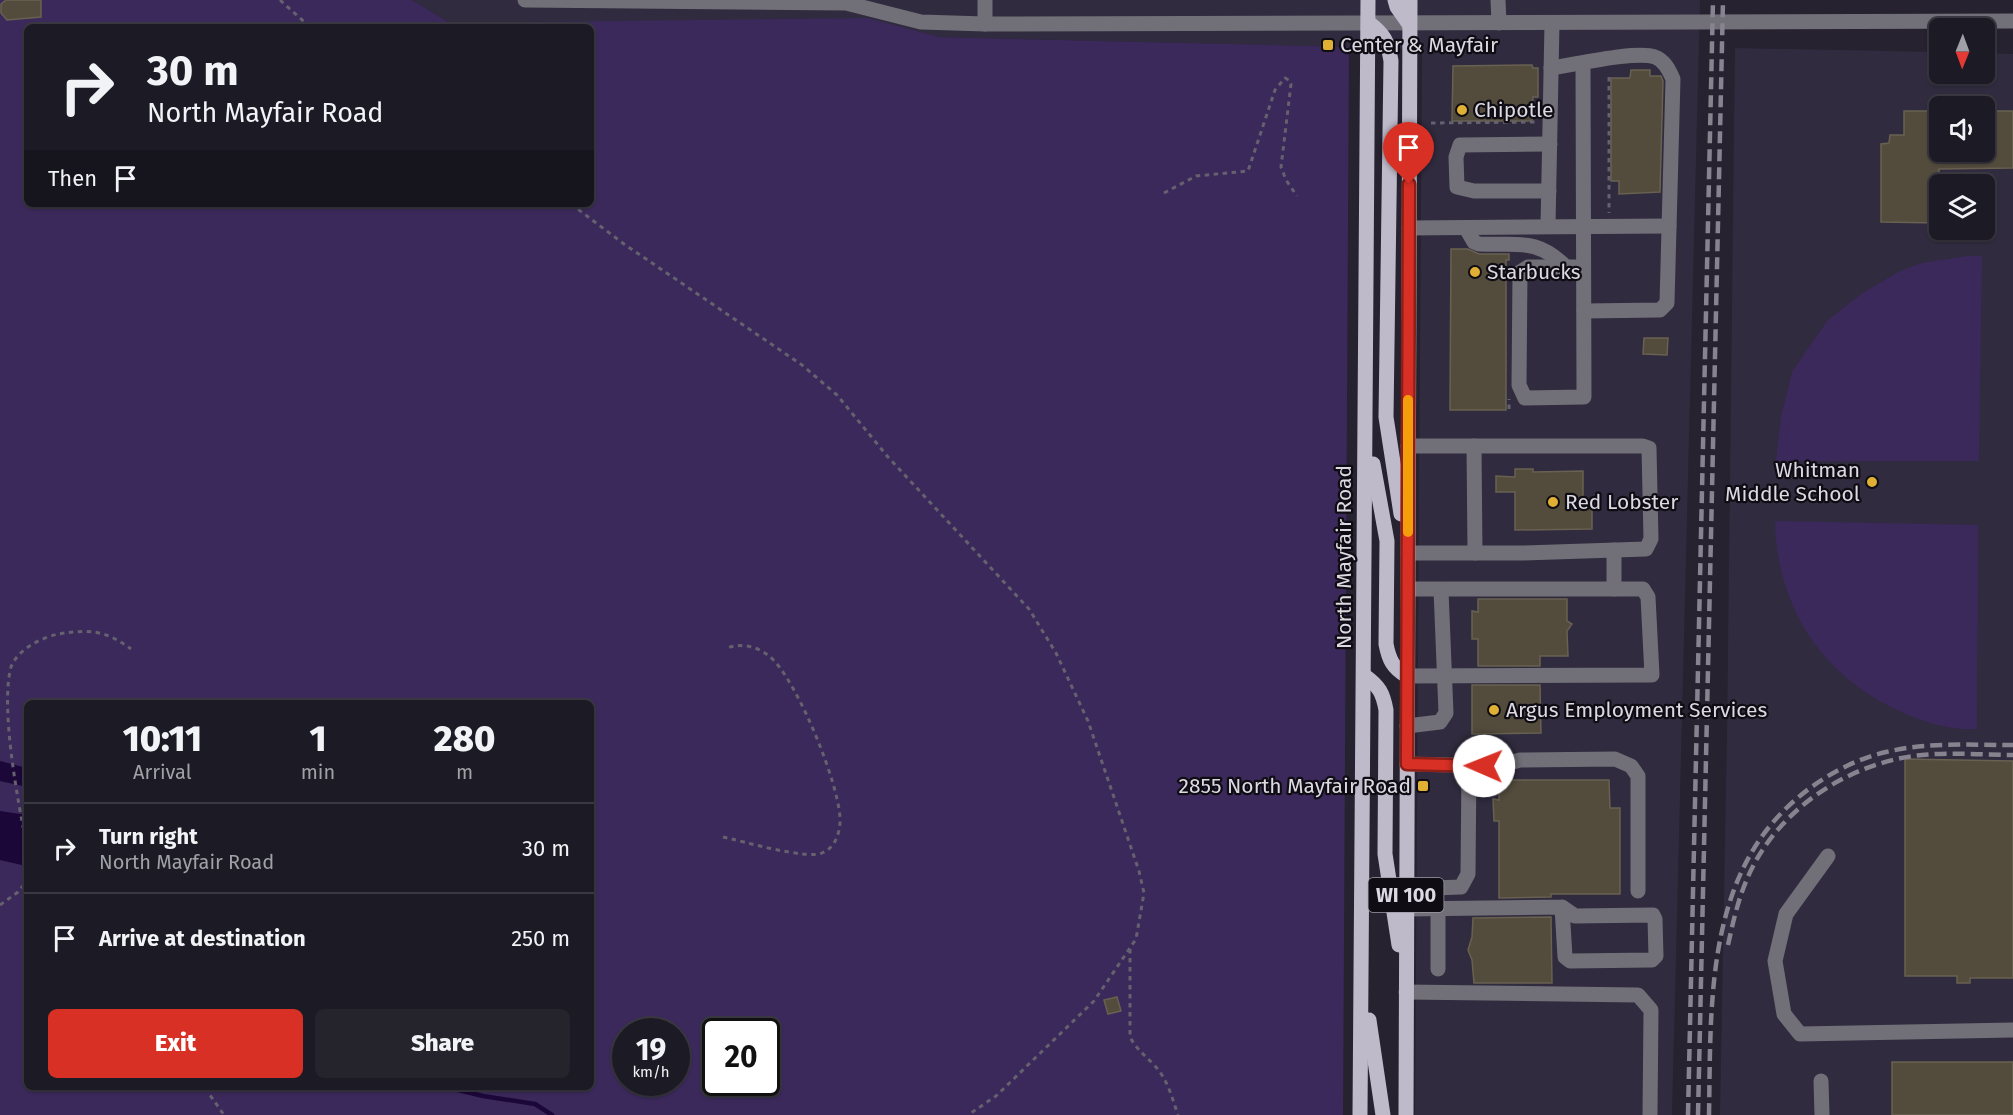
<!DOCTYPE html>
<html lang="en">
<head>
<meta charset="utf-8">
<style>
	body { margin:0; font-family:"Fira Sans",sans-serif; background:#25232c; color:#f1f3f6; height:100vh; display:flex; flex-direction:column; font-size:22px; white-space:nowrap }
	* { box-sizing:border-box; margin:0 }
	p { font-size:20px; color:#a0a1a6 }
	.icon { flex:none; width:33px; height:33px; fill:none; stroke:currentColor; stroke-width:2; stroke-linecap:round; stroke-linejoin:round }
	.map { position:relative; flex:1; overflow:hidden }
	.details { position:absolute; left:24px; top:700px; width:570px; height:390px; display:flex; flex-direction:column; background:#1c1a24; border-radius:9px; box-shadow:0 2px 4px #0004,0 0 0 2px #3a3841 }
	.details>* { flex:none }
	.banner { position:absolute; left:24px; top:24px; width:570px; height:183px; border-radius:9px; box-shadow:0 2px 4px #0004,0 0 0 2px #3a3841; background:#1c1a24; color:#f1f3f6; overflow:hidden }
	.needle { width:39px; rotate:181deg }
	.controls { position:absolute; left:1929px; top:18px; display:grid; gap:12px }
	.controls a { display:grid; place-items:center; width:66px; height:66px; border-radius:9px; background:#1c1a24; box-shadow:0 2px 4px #0004,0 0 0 2px #3a3841; font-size:30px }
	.speed { position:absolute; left:612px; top:1018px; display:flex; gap:12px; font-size:30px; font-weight:700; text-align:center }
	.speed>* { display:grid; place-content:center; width:78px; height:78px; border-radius:50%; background:#1c1a24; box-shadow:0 2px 4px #0004,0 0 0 2px #3a3841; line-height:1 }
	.speed small { font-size:15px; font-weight:400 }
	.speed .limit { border:3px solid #111; border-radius:9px; background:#fff; color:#111 }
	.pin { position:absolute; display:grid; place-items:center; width:51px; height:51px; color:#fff; margin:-62px -26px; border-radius:50% 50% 50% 0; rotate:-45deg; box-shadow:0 0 6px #0007 }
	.pin .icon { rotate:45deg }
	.me { position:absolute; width:66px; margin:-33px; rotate:271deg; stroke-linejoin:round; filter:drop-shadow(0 0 4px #0008) }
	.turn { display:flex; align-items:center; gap:21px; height:126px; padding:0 24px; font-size:27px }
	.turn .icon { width:78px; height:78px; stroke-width:2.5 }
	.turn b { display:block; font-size:42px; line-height:51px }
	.then { display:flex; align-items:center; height:57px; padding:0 24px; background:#0003; gap:12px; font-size:22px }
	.eta { display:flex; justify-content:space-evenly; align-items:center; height:102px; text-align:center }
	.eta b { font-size:36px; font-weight:800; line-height:42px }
	.cta { display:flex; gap:12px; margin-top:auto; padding:12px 24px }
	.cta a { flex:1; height:69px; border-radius:9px; background:#d93025; color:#fff; font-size:24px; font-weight:800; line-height:69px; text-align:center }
	.cta a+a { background:#25232c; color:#f1f3f6 }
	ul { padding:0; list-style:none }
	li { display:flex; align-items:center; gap:18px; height:90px; padding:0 24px; border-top:2px solid #3a3841 }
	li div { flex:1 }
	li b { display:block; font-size:22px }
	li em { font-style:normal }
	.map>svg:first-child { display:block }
	.built { fill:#302b3e; fill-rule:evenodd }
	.green { fill:#3b295b; fill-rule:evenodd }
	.water { fill:#1c0739 }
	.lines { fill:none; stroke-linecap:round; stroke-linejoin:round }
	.stream { stroke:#1c0739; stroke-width:4.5 }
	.building { fill:#534c3d; stroke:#686151; stroke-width:1.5 }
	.path { stroke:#65616e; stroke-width:3; stroke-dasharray:4.5 4.5; stroke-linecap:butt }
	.minor { stroke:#716f77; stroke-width:15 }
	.major { stroke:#bebaca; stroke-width:15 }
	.rail { stroke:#87838f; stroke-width:4.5; stroke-dasharray:12 6; stroke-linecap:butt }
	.route-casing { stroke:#8d1f18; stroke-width:15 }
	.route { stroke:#d93025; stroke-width:10 }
	.slow { stroke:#f59e0b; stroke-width:10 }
	.poi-dot { fill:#e0b034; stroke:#0f0d13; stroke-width:2 }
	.labels { text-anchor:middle; stroke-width:4.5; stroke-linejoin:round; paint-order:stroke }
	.shield { fill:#0f0d13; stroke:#9e9ca5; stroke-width:1.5 }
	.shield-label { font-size:20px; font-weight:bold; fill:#dcd9e3 }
	.poi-label { font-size:21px; fill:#dcd9e3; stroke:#0f0d13; text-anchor:start }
	.street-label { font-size:21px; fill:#dcd9e3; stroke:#0f0d13 }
</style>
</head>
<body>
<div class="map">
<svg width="2013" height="1115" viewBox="0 0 2013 1115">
	<rect width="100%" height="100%" fill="#262230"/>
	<g class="built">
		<polygon points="412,0 1700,0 1672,1115 1415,1115 1422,49 939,37 870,20 450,23"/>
		<path d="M1735 48 1939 52 1940 74H1984L1985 53 2013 54V1115H1720L1727 734ZM1940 106H1984V152H1940ZM1940 184H1984V230H1940Z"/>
	</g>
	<g class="green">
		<path d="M0 0H412L450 23 867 18 939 37 1349 47 1343 1115H0ZM27 27H591V204H27ZM27 704H591V1088H27ZM626 1032H676V1083H626ZM716 1032H766V1083H716Z"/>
		<polygon points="1968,256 1982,256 1979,461 1776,461 1781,417 1792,372 1827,321 1861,294 1900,271 1922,263"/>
		<path d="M1775 521 1978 525 1977 729C1954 731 1927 723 1906 714 1824 679 1777 610 1775 521Z"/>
	</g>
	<g class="water">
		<polygon points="0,761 27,768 27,787 0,781"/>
		<polygon points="0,811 27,815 26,866 0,860"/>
	</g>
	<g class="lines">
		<polyline class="stream" points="450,1088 483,1096 535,1104 552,1115"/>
	</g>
	<g class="building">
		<polygon points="6,0 41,0 41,17 7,20 1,13 1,4"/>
		<polygon points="1532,65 1533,68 1538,68 1538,97 1533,97 1532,121 1452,121 1453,66"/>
		<polygon points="1631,70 1650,70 1650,76 1661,76 1663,81 1660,192 1619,194 1619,181 1611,181 1611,78 1630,78"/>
		<polygon points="1904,111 1940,111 1940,152 1984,152 1984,111 2013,111 2013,168 1939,169 1939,223 1881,222 1881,144 1889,143 1890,135 1904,135"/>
		<polygon points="1451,249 1468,249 1479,254 1509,254 1509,260 1506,260 1506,410 1450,410"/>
		<polygon points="1644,338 1668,338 1667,355 1643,354"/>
		<polygon points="1515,469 1533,469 1533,472 1583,471 1583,499 1592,499 1592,529 1515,530 1515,492 1496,492 1496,476 1515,477"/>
		<polygon points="1478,599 1567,599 1567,621 1572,624 1567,631 1568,656 1540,656 1540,666 1478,666 1478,639 1472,639 1472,611 1478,612"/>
		<polygon points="1472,685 1540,685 1541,733 1472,734"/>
		<polygon points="1905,759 2013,761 2013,978 1970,978 1970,983 1957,983 1957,976 1905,976"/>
		<polygon points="1499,780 1609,780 1610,808 1620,808 1620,894 1551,894 1551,897 1499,898 1499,821 1494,821 1493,799 1499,800"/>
		<polygon points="1551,917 1552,983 1474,983 1472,960 1468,950 1472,937 1473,918"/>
		<polygon points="1117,997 1121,1011 1108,1014 1104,1000"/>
		<rect x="1892" y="1062" width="121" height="53"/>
	</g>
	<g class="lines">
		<g class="path">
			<polyline points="280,0 310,27"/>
			<polyline points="1609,77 1609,213"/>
			<polyline points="1431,123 1536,122"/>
			<polyline points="1164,193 1196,176 1248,171 1275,90 1285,78 1289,80 1291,84 1281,167 1286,180 1297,196"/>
			<polyline points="571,204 624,244 802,365 837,395 888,457 1029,609 1056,653 1088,721 1139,871 1144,893 1136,939 1094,1001 996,1096 968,1115"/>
			<polyline points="1509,409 1509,399"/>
			<path d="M723 837C742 841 806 860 822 853 834 848 839 836 840 823 842 789 796 677 769 656 757 646 741 643 726 648"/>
			<path d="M27 847C18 802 0 708 11 667 18 649 41 638 58 634 90 629 105 630 131 649"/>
			<polyline points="0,905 18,892 27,881"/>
			<path d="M1130 949V1037C1136 1049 1146 1056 1155 1066 1168 1080 1172 1098 1178 1115"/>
			<polyline points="205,1088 224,1115"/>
		</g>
		<g class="minor">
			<polyline points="525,0 846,3 921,22 985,24 2013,21"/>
			<polyline points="1498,0 1499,23"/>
			<polyline points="985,24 985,0"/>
			<polyline points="1583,64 1584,397 1525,398 1519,385 1520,272 1528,267 1583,267"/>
			<path d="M1551 68C1574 65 1636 50 1655 57 1664 60 1669 70 1673 79L1667 303 1660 310 1584 311"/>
			<polyline points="1549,191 1474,191 1457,187 1456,157 1460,145 1550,144"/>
			<polyline points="1548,226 1552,23"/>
			<polyline points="1409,228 1669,226"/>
			<path d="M1466 228 1474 242 1479 244C1517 246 1536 237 1566 267"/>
			<polyline points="1474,446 1475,553"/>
			<polyline points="1614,550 1614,589"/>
			<polyline points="1408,553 1523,553 1646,549 1651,539 1649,448 1643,446 1408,446"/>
			<polyline points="1407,676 1652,675 1648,597 1643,589 1408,589"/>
			<polyline points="1407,726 1440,722 1446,713 1441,590"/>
			<polyline points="1407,764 1499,766 1520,760 1615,759 1631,766 1638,776 1638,891"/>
			<polyline points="1828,856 1786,914 1775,961 1784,1014 1800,1034 2013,1030"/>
			<polyline points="1406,889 1461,887 1468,874 1469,765"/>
			<polyline points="1438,908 1438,969"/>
			<polyline points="1406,909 1562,907 1575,916 1653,915 1655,919 1656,956 1652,960 1570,961 1565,957 1562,907"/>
			<polyline points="1406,992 1638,995 1651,1010 1650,1115"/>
			<polyline points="1821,1081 1822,1115"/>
		</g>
		<g class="major">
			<polyline points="1395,0 1397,7 1409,24"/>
			<path d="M1369 23C1384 34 1388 42 1391 61L1386 417 1401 514"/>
			<path d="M1373 464 1387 541 1386 644C1389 660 1393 668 1407 676"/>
			<path d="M1365 676C1379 686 1383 693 1386 710L1385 854 1399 945"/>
			<polyline points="1369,1020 1383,1115"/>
			<polyline points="1360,1115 1368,0"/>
			<polyline points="1406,1115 1410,0"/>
		</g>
		<g class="rail">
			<path d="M1728 945C1733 922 1738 900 1747 879 1776 810 1849 762 1922 755 1951 752 1983 755 2013 755"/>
			<polyline points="1688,1115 1713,0"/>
			<polyline points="1698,1115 1723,0"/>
			<path d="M1709 1115C1711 1006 1705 879 1794 801 1820 778 1852 760 1886 752 1927 742 1971 745 2013 745"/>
		</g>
	</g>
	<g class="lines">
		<g class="route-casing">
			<polyline id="route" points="1409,184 1407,764 1484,766"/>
		</g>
		<use href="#route" class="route"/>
		<polyline class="slow" points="1408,532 1408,400"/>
	</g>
	<g class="poi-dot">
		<rect x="1322" y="39" width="12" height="12" rx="3"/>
		<circle cx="1462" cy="110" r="6"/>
		<circle cx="1475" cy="272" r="6"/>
		<circle cx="1872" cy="482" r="6"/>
		<circle cx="1553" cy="502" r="6"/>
		<circle cx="1494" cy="710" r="6"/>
		<rect x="1417" y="780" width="12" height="12" rx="3"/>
	</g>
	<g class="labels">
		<rect class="shield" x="1368.5" y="878" width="75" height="34" rx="4.5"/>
		<g class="shield-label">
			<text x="1406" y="902">WI 100</text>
		</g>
		<g class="poi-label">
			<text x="1340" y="52">Center &amp; Mayfair</text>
			<text x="1474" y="117">Chipotle</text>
			<text x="1487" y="279">Starbucks</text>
			<text x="1860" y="477" text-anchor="end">Whitman<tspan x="1860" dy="24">Middle School</tspan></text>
			<text x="1565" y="509">Red Lobster</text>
			<text x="1506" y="717">Argus Employment Services</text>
			<text x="1411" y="793" text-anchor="end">2855 North Mayfair Road</text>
		</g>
		<g class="street-label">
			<text transform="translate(1344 557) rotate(-90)" y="7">North Mayfair Road</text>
		</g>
	</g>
</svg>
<div class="controls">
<a><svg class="needle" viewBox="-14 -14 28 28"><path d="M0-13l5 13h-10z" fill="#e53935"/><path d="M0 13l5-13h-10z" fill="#a0a1a6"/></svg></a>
<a><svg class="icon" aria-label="sound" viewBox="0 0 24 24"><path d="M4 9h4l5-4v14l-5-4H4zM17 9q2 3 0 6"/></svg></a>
<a><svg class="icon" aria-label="layers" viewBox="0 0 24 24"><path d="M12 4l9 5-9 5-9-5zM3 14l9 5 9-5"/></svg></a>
</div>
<div class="speed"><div>19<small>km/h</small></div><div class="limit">20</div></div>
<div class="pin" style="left:1409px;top:184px;background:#d93025"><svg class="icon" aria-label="arrive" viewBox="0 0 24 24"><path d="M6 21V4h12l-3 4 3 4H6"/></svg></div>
<svg class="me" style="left:1484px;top:766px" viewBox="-20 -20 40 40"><circle r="19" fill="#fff"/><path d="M0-13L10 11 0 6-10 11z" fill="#d93025"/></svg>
<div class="banner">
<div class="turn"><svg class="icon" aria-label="right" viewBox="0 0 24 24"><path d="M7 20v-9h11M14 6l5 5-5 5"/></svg><div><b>30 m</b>North Mayfair Road</div></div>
<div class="then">Then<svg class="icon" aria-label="arrive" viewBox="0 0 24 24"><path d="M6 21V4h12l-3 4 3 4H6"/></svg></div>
</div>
<section class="details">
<div class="eta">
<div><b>10:11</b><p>Arrival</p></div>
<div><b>1</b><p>min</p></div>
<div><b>280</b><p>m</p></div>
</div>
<ul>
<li><svg class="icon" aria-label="right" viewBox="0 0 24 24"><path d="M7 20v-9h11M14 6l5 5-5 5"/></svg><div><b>Turn right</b><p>North Mayfair Road</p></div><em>30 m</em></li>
<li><svg class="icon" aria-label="arrive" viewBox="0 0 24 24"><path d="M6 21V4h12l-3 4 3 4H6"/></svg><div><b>Arrive at destination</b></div><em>250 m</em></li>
</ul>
<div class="cta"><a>Exit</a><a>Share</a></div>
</section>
</div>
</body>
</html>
